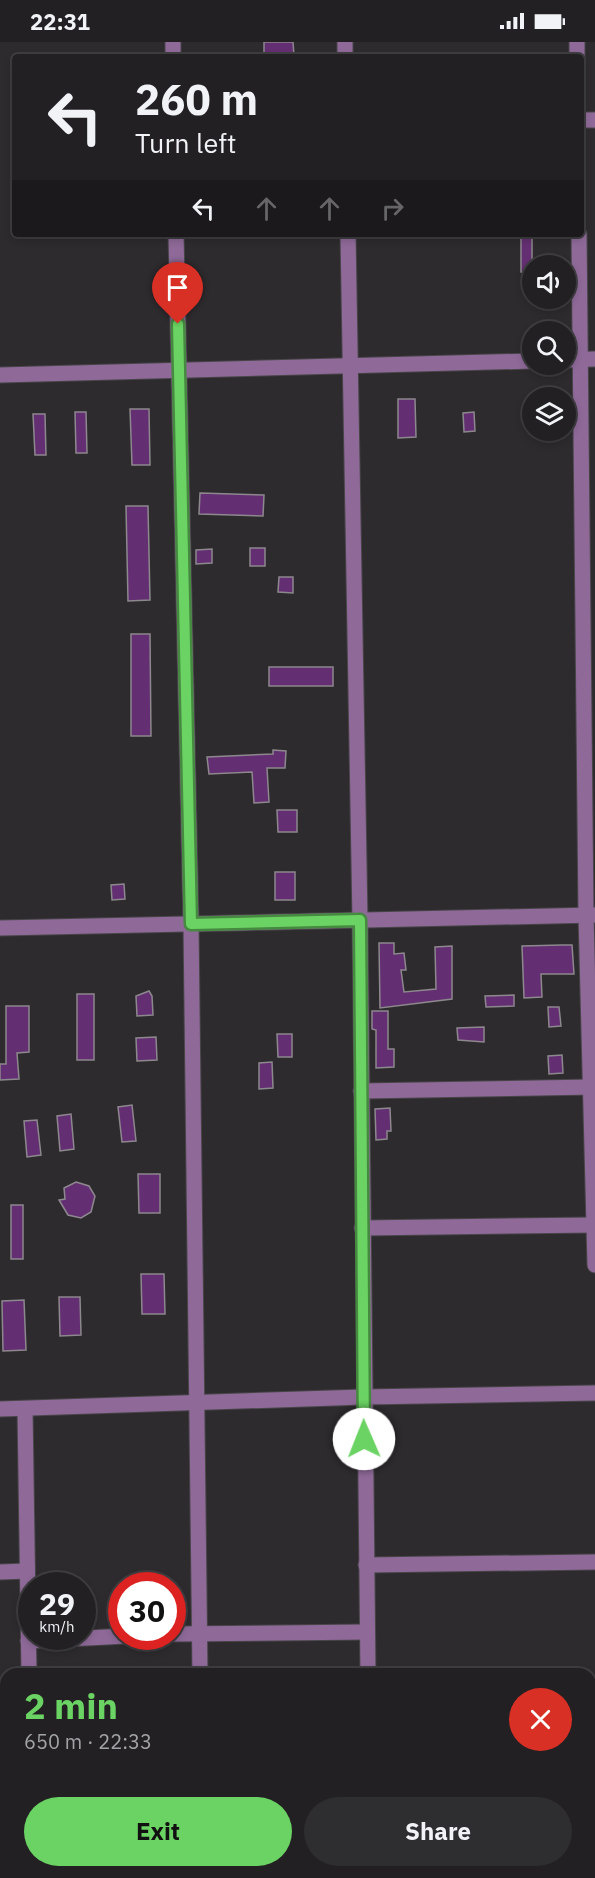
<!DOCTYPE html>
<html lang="en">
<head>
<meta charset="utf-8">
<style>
	body { margin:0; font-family:"IBM Plex Sans",sans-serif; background:#2e2d30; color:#f1f3f6; height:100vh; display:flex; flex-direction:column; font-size:22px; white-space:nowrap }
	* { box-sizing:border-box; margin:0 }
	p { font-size:20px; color:#a2a3a6 }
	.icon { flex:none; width:33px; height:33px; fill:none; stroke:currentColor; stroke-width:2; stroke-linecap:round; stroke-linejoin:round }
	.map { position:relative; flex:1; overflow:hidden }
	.side { position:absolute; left:0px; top:1626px; width:596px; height:210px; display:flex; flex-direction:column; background:#222023; border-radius:18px 18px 0 0; box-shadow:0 3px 9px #0003,0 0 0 2px #3f3e41 }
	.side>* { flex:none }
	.top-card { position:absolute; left:12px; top:12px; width:572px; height:183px; border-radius:6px; box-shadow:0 3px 9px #0003,0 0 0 2px #3f3e41; background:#222023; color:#f1f3f6; overflow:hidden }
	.buttons { position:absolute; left:522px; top:213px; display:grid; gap:12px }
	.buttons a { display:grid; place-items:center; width:54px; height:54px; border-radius:50%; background:#222023; box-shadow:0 3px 9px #0003,0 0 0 2px #3f3e41; font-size:30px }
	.speed { position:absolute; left:18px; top:1530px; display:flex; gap:12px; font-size:30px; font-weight:700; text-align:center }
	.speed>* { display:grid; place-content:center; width:78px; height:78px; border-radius:50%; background:#222023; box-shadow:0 3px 9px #0003,0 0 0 2px #3f3e41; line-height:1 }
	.speed small { font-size:15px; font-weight:400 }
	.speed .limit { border:9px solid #d22; background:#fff; color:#111 }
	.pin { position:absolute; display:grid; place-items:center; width:51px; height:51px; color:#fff; margin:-62px -26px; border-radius:50% 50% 50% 0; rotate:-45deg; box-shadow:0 0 6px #0007 }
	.pin .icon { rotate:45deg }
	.me { position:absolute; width:66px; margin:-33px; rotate:359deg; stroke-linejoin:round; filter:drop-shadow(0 0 4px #0008) }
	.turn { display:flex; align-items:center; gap:21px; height:126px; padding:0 24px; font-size:27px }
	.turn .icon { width:78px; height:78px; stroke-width:2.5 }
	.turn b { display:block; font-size:42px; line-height:51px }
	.lanes { display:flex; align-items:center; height:57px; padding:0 24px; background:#0003; justify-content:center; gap:30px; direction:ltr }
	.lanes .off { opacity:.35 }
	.round { display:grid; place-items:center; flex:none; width:63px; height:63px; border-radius:32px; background:#2e2d30 }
	.summary { display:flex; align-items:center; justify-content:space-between; height:102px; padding:0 24px }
	h1 { font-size:36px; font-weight:700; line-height:45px; color:#6bd363 }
	.primary-button { display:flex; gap:12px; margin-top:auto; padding:12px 24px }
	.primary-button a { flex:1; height:69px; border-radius:36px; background:#6bd363; color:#111; font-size:24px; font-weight:700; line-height:69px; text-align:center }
	.primary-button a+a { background:#2e2d30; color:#f1f3f6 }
	.status { display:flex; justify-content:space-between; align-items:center; height:42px; padding:0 30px; background:#222023; direction:ltr }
	.status svg { height:16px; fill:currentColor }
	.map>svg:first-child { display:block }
	.building { fill:#642f72; stroke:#8c888d; stroke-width:1.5 }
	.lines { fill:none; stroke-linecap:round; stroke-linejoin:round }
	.minor-casing { stroke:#49464a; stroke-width:17 }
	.minor { stroke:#8f6a99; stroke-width:15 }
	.route-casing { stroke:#468940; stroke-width:15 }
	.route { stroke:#6bd363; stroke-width:10 }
</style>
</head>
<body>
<div class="status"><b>22:31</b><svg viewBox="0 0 49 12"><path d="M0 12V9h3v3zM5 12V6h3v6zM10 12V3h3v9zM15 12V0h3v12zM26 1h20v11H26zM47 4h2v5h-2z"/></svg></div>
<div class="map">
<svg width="595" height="1836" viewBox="0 0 595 1836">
	<rect width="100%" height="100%" fill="#2e2b2f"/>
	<g class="building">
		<polygon points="264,0 293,0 294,14 264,15"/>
		<rect x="521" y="192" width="11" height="38"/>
		<polygon points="398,357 415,357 416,395 398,396"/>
		<polygon points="130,367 149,367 150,423 132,423"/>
		<polygon points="75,370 86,370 87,411 76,411"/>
		<polygon points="474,370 475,389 464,390 463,371"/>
		<polygon points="33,372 45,372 46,413 35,413"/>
		<polygon points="200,451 264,453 263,474 199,472"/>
		<polygon points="126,464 148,464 150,558 128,559"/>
		<rect x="250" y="506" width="15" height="18"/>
		<polygon points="212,507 212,521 196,522 196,508"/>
		<polygon points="279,535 293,535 293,551 278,550"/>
		<polygon points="131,592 150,592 151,694 131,694"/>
		<rect x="269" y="625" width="64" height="19"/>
		<polygon points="273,708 286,709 285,726 267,726 269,760 254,761 252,730 209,732 207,715 273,712"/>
		<polygon points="277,768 297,768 297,790 278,790"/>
		<rect x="275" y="830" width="20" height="28"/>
		<polygon points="124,842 125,857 112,858 111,843"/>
		<polygon points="379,901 394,901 394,912 404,911 406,928 401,928 404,950 436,947 435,905 452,904 452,957 380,966"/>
		<polygon points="562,903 572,903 574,932 541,932 542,955 524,956 522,904"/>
		<polygon points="149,949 152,954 153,973 137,974 136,954"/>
		<rect x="77" y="952" width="17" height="66"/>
		<polygon points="514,953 514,964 486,965 485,954"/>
		<polygon points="6,964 29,964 29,1010 17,1011 19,1037 0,1038 0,1022 6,1022"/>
		<polygon points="548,965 559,965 561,984 549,985"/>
		<polygon points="372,969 388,969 388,1007 394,1007 394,1025 376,1026 376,988 372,987"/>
		<polygon points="484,985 484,1000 458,998 457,986"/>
		<polygon points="277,992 292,992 292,1015 278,1015"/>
		<polygon points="156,995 157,1018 137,1019 136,996"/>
		<polygon points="562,1013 563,1031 549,1032 548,1014"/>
		<polygon points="272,1020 273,1046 259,1047 259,1021"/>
		<polygon points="132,1063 136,1099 122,1100 118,1065"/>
		<polygon points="390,1066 391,1089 387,1089 387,1097 376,1098 375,1067"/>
		<polygon points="71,1072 74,1107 60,1109 57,1074"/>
		<polygon points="37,1078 41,1113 27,1115 24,1079"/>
		<polygon points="138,1132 160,1132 160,1171 139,1171"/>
		<polygon points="76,1140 89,1144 95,1154 91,1170 81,1176 68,1173 59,1158 65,1157 64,1146"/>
		<rect x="11" y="1163" width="12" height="54"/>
		<polygon points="141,1232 164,1232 165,1272 142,1272"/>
		<polygon points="59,1255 80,1255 81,1293 60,1294"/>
		<polygon points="24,1258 26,1308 3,1309 2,1259"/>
	</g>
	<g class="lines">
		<g class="minor-casing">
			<g id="minor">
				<polyline points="173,0 173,15"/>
				<polyline points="345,0 345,15"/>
				<polyline points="577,0 577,15"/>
				<polyline points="580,78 595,78"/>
				<polyline points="176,192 191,882 200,1632"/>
				<polyline points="348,192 360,878 368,1632"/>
				<polyline points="579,192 586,873 595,1223"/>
				<polyline points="566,318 595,317"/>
				<polyline points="0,333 532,319"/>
				<polyline points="0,886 595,873"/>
				<polyline points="361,1049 593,1045"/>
				<polyline points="362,1186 594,1183"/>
				<polyline points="0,1367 364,1355 595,1351"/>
				<polyline points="25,1367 29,1632"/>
				<polyline points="366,1523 595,1520"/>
				<polyline points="0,1530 27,1529"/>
				<polyline points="172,1592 367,1590"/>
				<polyline points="28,1599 126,1594"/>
				<polyline points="590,1659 595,1659"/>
				<polyline points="0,1670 6,1670"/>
				<polyline points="36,1830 37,1836"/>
				<polyline points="112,1836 203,1832 564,1836"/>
			</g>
		</g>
		<use href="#minor" class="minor"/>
	</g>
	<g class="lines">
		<g class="route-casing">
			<polyline id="route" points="178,282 191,882 360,878 364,1397"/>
		</g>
		<use href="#route" class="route"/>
	</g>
</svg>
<div class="buttons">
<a><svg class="icon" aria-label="sound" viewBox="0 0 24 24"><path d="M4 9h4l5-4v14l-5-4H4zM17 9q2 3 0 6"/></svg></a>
<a><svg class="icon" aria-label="search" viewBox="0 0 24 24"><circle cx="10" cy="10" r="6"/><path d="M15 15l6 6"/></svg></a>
<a><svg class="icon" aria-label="layers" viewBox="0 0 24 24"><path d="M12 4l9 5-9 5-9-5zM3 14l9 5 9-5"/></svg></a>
</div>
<div class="speed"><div>29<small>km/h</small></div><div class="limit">30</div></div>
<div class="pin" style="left:178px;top:282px;background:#d93025"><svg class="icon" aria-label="arrive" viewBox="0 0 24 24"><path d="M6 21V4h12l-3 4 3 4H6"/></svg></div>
<svg class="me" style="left:364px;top:1397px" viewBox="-20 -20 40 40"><circle r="19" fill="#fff"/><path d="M0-13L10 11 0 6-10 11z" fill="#6bd363"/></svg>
<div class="top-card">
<div class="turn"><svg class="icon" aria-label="left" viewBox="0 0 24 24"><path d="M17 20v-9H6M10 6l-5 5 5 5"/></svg><div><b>260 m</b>Turn left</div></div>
<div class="lanes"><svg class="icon" aria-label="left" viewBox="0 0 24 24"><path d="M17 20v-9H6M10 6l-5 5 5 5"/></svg><svg class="icon off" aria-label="ahead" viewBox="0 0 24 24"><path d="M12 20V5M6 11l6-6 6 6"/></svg><svg class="icon off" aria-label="ahead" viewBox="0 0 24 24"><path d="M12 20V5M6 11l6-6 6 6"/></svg><svg class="icon off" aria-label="right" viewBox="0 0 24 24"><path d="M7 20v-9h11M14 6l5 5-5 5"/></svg></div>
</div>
<section class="side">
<div class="summary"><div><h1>2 min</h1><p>650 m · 22:33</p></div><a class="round" style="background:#d93025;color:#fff"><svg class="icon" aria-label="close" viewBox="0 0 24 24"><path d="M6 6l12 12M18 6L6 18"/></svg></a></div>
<div class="primary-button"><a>Exit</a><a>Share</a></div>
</section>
</div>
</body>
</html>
